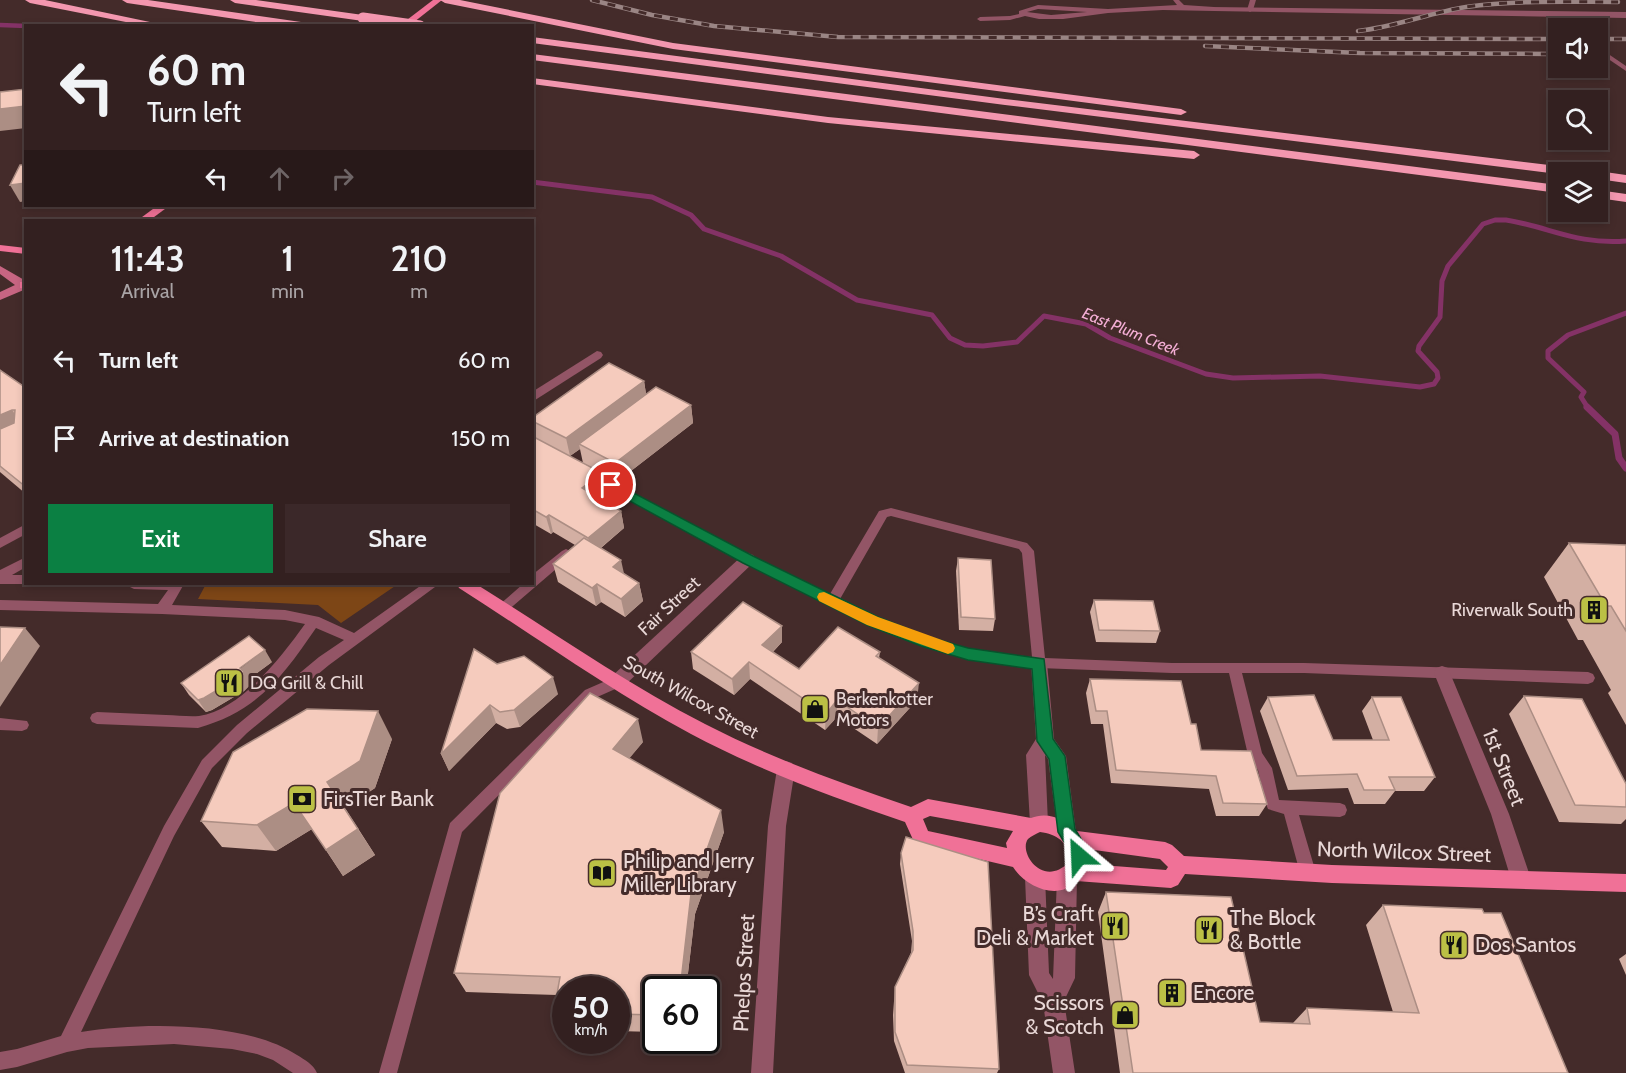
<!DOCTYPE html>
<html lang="en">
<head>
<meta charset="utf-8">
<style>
	body { margin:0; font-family:Cabin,sans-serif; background:#3b2829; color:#f1f3f6; height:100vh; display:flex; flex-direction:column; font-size:22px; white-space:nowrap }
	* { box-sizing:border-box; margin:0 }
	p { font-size:20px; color:#a9a3a5 }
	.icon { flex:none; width:33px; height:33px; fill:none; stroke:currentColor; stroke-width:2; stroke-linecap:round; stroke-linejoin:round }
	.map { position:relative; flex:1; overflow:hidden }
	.drawer { position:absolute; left:24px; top:219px; width:510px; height:366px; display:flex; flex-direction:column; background:#332020; border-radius:0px; box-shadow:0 3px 9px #0003,0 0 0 2px #4e3e3e }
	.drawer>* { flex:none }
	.hud { position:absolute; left:24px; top:24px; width:510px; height:183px; border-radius:0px; box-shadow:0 3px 9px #0003,0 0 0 2px #4e3e3e; background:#332020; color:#f1f3f6; overflow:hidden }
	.controls { position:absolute; left:1548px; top:18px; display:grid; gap:12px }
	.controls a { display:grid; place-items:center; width:60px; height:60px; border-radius:0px; background:#332020; box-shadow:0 3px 9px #0003,0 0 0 2px #4e3e3e; font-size:30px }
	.speed { position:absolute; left:552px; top:976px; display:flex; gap:12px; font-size:30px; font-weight:700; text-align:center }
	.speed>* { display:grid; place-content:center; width:78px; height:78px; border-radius:50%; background:#332020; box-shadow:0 3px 9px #0003,0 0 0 2px #4e3e3e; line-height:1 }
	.speed small { font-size:15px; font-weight:400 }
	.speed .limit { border:3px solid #111; border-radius:9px; background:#fff; color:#111 }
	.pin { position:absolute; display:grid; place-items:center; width:51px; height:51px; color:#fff; margin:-26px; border:3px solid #fff; border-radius:50%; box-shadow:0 2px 6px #0007 }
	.me { position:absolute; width:66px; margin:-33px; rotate:334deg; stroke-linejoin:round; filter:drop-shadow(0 0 4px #0008) }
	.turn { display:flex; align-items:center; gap:21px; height:126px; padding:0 24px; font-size:27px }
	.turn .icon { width:78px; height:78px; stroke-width:2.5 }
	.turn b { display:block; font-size:42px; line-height:51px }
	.lanes { display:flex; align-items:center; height:57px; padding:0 24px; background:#0003; justify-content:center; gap:30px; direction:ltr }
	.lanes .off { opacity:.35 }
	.eta { display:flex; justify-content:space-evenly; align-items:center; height:102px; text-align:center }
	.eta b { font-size:36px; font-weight:600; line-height:42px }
	.cta { display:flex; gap:12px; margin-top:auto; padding:12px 24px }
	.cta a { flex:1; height:69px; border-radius:0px; background:#0b8043; color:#fff; font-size:24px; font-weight:600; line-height:69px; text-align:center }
	.cta a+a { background:#3b2829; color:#f1f3f6 }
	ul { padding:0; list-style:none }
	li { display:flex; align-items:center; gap:18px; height:78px; padding:0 24px }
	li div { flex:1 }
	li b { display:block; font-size:22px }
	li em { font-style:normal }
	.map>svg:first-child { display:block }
	.green { fill:#7d4616 }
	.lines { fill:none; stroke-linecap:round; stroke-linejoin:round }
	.stream-far2 { stroke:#843266; stroke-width:4.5 }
	.stream-far1 { stroke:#843266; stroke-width:5 }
	.stream { stroke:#843266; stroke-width:7 }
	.service { fill:#935566; fill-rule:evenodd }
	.minor { fill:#935566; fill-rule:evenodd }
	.secondary { fill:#c76582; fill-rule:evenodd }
	.primary { fill:#f07197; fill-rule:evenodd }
	.motorway { fill:#f397af; fill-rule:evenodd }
	.rail-casing { stroke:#9a8584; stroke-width:4.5 }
	.rail { stroke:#442b2a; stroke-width:3; stroke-dasharray:8; stroke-linecap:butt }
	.motorway-bridge { stroke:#f397af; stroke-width:11 }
	.wall { fill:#d3afa3 }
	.shaded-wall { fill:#ac8e84 }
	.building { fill:#f5cbbd; stroke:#ac8e84; stroke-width:1.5 }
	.route { fill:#0b8043; stroke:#07532c; stroke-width:1.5 }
	.slow { fill:#f59e0b }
	.labels { text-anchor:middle; stroke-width:6; stroke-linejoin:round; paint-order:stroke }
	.far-water-label { font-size:16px; font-style:italic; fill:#f4aed5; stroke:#442b2a }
	.street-label { font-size:18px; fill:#e9d8d7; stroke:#442b2a }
	.poi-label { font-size:18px; fill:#e9d8d7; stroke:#442b2a; text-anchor:start }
	.near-street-label { font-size:21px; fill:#e9d8d7; stroke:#442b2a }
	.near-poi-label { font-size:21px; fill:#e9d8d7; stroke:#442b2a; text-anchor:start }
</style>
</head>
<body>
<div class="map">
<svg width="1626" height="1073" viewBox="0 0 1626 1073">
	<rect width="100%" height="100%" fill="#442b2a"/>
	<polygon class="green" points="206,584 398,584 341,623 318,605 198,599"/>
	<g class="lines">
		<polyline class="stream-far2" points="0,25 27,26"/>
		<g class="stream-far1">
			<path d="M532 182 652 197 691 215 704 229 781 256 857 300 932 315 950 338 965 345 983 346 1017 342 1044 316 1086 324 1110 338 1206 374 1233 378 1320 376 1420 387 1434 384 1438 378 1437 372 1418 351 1419 346 1440 317 1442 281 1448 266 1483 224 1495 220H1506C1550 227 1577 245 1626 241"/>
			<polyline points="1588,408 1581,397 1584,392 1548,358 1548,351 1568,335 1626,313"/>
		</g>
		<polyline class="stream" points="1587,407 1615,434 1619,458 1626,468"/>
		<g class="service">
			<path d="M1173 0H1179L1184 5 1214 7 1217 9 1214 11 1163 10 1108 13 1063 19H1039L1025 16 1010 20 980 21 977 19 980 17 1010 16 1019 14V11L1038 5 1108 9 1177 5ZM1038 9 1087 12 1051 15 1027 12Z"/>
			<polygon points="1250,0 1256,0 1253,10 1250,12 1247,10"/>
			<polygon points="1564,13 1568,13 1580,28 1574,28 1563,14"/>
			<polygon points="1598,47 1626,66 1626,71 1598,52"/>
			<path d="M591 471 752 556 830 594 879 511 891 508 1027 543 1034 551 1045 658 1172 663H1304L1588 672 1593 674 1595 678 1593 682 1588 684 1304 673H1242L1262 753 1272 768 1279 800 1340 803 1345 805 1347 810 1345 815 1340 817 1299 815 1316 873 1313 878 1308 880 1303 878 1300 873 1284 814 1268 809 1266 804 1258 770 1248 755 1229 673H1172L1039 668 968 659 926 647 868 625 744 562 587 478 585 475 587 472ZM891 516 1019 549 1022 553 1032 657C1010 654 988 653 967 648 923 638 881 619 840 599L887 517Z"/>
			<polygon points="26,524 26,534 0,548 0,538"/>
			<polygon points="566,549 570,551 572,554 570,557 507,611 499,611 497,608 499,605 523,584 532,584 532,575 562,551"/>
			<polygon points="26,557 26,567 12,575 26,575 26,584 30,584 0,584 0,570"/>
			<path d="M128 584H184L172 605 285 610 319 617 354 633 423 584H437L435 587 329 665 247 733 212 768 174 836 81 1032C141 1022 245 1021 297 1055 305 1060 313 1064 317 1073H293L273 1060 257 1054 232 1049 174 1044 88 1048 67 1052 17 1067 0 1070V1052L17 1049 61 1036 164 826 202 760 237 725 319 657 344 640 316 628C283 676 258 711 198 728L97 724 92 722 90 718 92 714 97 712C120 713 143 714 166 715 177 715 188 717 199 716 241 710 282 656 305 624L285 620 162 614 0 610V600L158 604 168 590 134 589 130 587Z"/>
			<polygon points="617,676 622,678 624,682 622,686 595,698 462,832 397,1073 379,1073 450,823 585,690"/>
			<polygon points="0,718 27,721 29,725 27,729 22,731 0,730"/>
		</g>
		<g class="minor">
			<polygon points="1211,7 1626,12 1626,18 1214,11 1210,9"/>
			<polygon points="597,351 601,352 603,355 601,358 532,402 532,392"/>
			<polygon points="748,553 753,555 756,559 753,563 623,687 617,689 611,687 609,682 611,677 743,555"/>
			<polygon points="1039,656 1045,658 1047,663 1054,739 1066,756 1076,832 1074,838 1067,841 1060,838 1058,832 1048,759 1045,755 1048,823 1046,829 1039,831 1032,829 1030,823 1026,755 1036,739 1031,663 1033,658"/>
			<polygon points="1442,666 1448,668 1450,673 1509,814 1531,879 1528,885 1521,888 1514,885 1511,879 1491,814 1434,673 1436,668"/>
			<polygon points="786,761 792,763 795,769 786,826 773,1073 751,1073 768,826 777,769 780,763"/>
			<polygon points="1035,868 1042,871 1045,877 1049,973 1053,979 1057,878 1060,872 1067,869 1074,872 1077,878 1075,978 1064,1001 1075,1073 1053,1073 1043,1003 1029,975 1025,877 1028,871"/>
		</g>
		<polygon class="secondary" points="0,266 26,281 26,289 0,300 0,292 15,285 0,274"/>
		<g class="primary">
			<polygon points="433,0 442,0 409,26 399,26"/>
			<polygon points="157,206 169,206 150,220 138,220"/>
			<polygon points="0,245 26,248 26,254 0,251"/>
			<polygon points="20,282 26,282 26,289 20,288"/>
			<path d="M457 584H476C552 631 625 683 705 724 771 758 840 783 911 807L928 799 1031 818C1047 811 1066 819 1077 831L1165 842 1172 845 1184 856 1332 865 1626 874V892L1332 883 1185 874 1178 885 1171 888 1076 881C1058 902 1025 886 1013 867L915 844 905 822C832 797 759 770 691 734 611 691 536 637 459 588ZM930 816 1013 831 1006 843 1007 848 928 831 923 819ZM1040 832C1057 834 1070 843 1069 862 1043 889 1018 852 1028 839 1031 836 1036 834 1040 832ZM1087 849 1160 859 1168 867 1166 870 1088 864Z"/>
		</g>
		<g class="motorway">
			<polygon points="25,0 45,0 169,26 146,26 30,3"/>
			<polygon points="122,0 148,0 308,23 313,26 283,26 127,3"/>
			<polygon points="230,0 256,0 363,15 368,18 363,21 235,3"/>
			<polygon points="440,0 460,0 673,43 1181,109 1187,112 1181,115 673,49 445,3"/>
			<polygon points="532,37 1005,99 1574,168 1580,172 1558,174 1005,105 532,43"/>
			<polygon points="532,54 1558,185 1558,193 532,60"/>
			<polygon points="532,78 828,117 1194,151 1200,155 1194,159 828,123 532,84"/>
			<polygon points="1598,171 1626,175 1626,183 1598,179 1598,172 1593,172"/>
			<polygon points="1598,190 1626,194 1626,202 1598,198"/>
		</g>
		<g class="rail-casing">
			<g id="rail">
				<polyline points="592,0 652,15 714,26 838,37 1558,39"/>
				<path d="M1358 31C1395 27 1429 13 1466 7 1516 0 1568 2 1618 2"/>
				<polyline points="1598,39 1626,39"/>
				<polyline points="1205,46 1360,53 1552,54"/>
			</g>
		</g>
		<use href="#rail" class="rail"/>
		<polyline class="motorway-bridge" points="363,18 420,26"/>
	</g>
	<g class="wall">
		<polygon points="0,370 26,388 26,494 0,472"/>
		<polygon points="644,381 646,394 691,405 693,423 618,481 583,463 580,449 570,456 605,490 596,497 621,511 624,528 601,548 624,574 639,583 643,601 625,617 601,602 596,606 558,582 553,564 575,545 553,532 551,534 532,523 532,436 534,437 532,429 532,418"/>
		<polygon points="1569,543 1626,545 1626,725 1608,693 1611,690 1583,640 1578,640 1544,577"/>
		<polygon points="958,558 995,619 993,631 959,630 956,571"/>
		<polygon points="1094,600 1160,631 1156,643 1096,642 1090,612"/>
		<polygon points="782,626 782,642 773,652 799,669 880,652 879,658 917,700 877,744 837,717 825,730 750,679 734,695 693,669 691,652"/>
		<polygon points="272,662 249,679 252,683 244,691 212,710 206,712 189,695 181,683"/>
		<polygon points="497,664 558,694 520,727 507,729 496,723 449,771 441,754"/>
		<polygon points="1090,679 1191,724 1201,750 1267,804 1259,816 1216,816 1209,789 1111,783 1103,724 1091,724 1086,693"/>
		<polygon points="1524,696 1626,784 1626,819 1621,824 1559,822 1509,714"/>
		<polygon points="1268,697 1333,740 1373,740 1362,711 1372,697 1435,777 1424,791 1395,791 1385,804 1354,804 1348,788 1288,790 1260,711"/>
		<polygon points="392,739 375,788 345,808 375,855 343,876 312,829 276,851 222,847 201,821"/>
		<polygon points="643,742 629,758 724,832 695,914 686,990 656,990 656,1032 616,1031 616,990 566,990 566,1029 562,1029 554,1011 557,995 466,992 454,973 500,793"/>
		<polygon points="901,853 999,1069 997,1073 905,1073 894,1041 893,1015 895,987 911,953 912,941 900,864"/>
		<polygon points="1106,892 1260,1022 1293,1023 1307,1008 1393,1012 1366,925 1383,905 1568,1073 1120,1073 1098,912"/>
		<polygon points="1626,954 1626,975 1619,959"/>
	</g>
	<g class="shaded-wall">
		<polygon points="26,106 26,128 0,131 0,109"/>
		<polygon points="26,183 26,201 20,202 10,185"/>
		<polygon points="644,381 647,400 579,444 580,449 570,456 566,438"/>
		<polygon points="691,405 693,423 618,481 615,463"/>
		<polygon points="12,410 25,428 0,440 0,415"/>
		<polygon points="602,473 605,490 586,506 582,488"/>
		<polygon points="621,511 624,528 592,555 588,538"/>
		<polygon points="549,515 553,532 551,534 546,517"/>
		<polygon points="621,560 625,578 613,567"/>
		<polygon points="639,583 643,601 625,617 621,599"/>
		<polygon points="597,584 601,602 596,606 592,588"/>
		<polygon points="782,626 782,642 763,662 762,645"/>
		<polygon points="25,628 40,646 0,707 0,665"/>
		<polygon points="265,650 272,662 249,679 252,683 244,691 212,710 206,712 198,700"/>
		<polygon points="749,662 750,679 734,695 732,679"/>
		<polygon points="553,677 558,694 520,727 514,710"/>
		<polygon points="919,683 917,700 877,744 878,728"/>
		<polygon points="837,700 837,717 825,730 826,714"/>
		<polygon points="490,705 496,723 449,771 441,754"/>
		<polygon points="378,711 392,739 375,788 343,809 327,782"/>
		<polygon points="638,719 643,742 619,771 613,749"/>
		<polygon points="294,803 312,829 276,851 257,825"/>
		<polygon points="721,810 724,832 695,914 686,990 680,990 691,894"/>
		<polygon points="358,829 375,855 343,876 326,850"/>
	</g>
	<g class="building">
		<polygon points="26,89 26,106 0,109 0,92"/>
		<polygon points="20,165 26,165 26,183 10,185"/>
		<polygon points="241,218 246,220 235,220"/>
		<polygon points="609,363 644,381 566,438 532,421 532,418"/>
		<polygon points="0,370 26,388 26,487 0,466 0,429 14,423 15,410 12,410 0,415"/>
		<polygon points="656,387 691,405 615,463 579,444"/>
		<polygon points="532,436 602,473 582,488 621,511 588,538 549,515 546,517 532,509 532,462 534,462 532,461"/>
		<polygon points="584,538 621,560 613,567 639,583 621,599 597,584 592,588 553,564"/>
		<polygon points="1569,543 1626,545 1626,631 1611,606 1606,606"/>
		<polygon points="958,558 991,560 995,619 961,617"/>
		<polygon points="1094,600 1153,601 1160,631 1099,630"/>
		<polygon points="743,602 782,626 762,645 799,669 838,627 880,652 876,656 919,683 878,728 837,700 826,714 749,662 732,679 691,652"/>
		<polygon points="0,627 25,628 0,665"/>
		<polygon points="249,636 265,650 240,668 244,672 236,679 204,698 198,700 181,683"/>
		<polygon points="474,649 497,664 524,656 553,677 514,710 500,712 490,705 441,754"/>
		<polygon points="1090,679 1181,681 1191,724 1196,724 1201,750 1251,751 1267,804 1223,803 1216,776 1116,770 1107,711 1096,711"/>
		<polygon points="590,693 638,719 613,749 721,810 691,894 680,990 656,990 656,1015 616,1014 616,990 566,990 566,1012 554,1011 560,977 454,973 500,793"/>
		<polygon points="1314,695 1333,740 1389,740 1372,697 1401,697 1435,777 1389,777 1395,790 1364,790 1357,774 1297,776 1268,697"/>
		<polygon points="1524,696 1582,699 1626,784 1626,807 1575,805"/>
		<polygon points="307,709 378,711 360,761 327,782 358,829 326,850 294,803 257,825 201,821 233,752"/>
		<polygon points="906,837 988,862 999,1069 907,1065 895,1032 895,987 913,950 913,931 901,853"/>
		<polygon points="1106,892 1231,897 1260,1022 1310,1024 1307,1008 1419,1013 1383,905 1482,909 1484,913 1501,913 1568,1073 1133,1073"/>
	</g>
	<polygon class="route" points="611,481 753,556 878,617 929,637 968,648 1044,659 1053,739 1065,756 1075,829 1086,847 1088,856 1085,862 1079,864 1073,862 1069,850 1058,832 1049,759 1037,741 1032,669 968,660 921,646 867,625 743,563 606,488 604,485 606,482"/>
	<polygon class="slow" points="824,592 878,617 953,644 955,648 953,652 948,654 867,625 819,601 817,597 819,593"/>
	<defs>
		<g id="building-square" transform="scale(1.5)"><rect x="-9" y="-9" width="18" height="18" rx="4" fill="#bbc045" stroke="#442b2a"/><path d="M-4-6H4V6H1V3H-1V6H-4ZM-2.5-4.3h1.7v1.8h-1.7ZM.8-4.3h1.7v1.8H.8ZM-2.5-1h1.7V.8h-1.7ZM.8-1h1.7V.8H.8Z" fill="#111"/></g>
		<g id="restaurant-square" transform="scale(1.5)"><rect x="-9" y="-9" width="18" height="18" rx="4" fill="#bbc045" stroke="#442b2a"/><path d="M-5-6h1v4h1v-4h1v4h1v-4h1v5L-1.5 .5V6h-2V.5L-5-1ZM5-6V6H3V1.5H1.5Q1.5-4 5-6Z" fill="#111"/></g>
		<g id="shop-square" transform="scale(1.5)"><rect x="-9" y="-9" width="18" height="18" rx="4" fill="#bbc045" stroke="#442b2a"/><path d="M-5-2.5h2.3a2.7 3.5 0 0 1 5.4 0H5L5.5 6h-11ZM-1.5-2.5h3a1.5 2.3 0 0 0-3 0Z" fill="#111"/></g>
		<g id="bank-square" transform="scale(1.5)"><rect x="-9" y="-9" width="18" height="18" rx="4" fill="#bbc045" stroke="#442b2a"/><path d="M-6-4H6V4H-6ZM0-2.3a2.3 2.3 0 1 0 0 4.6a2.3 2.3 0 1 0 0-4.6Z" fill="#111"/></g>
		<g id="library-square" transform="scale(1.5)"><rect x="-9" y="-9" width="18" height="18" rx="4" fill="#bbc045" stroke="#442b2a"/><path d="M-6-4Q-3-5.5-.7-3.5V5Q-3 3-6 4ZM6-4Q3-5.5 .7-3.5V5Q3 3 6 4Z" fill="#111"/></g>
	</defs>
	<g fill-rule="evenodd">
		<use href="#building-square" x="1594" y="610"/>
		<use href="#restaurant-square" x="229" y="683"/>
		<use href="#shop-square" x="815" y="709"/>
		<use href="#bank-square" x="302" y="799"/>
		<use href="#library-square" x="602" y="873"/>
		<use href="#restaurant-square" x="1115" y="926"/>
		<use href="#restaurant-square" x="1209" y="930"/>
		<use href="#restaurant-square" x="1454" y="945"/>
		<use href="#building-square" x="1172" y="993"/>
		<use href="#shop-square" x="1125" y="1015"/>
	</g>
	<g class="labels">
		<g class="far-water-label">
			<text transform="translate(1131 331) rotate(22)" y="6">East Plum Creek</text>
		</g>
		<g class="street-label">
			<text transform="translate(669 606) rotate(-43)" y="6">Fair Street</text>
			<text transform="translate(691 697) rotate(29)" y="6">South Wilcox Street</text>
		</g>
		<g class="poi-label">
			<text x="1573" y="616" text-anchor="end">Riverwalk South</text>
			<text x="250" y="689">DQ Grill &amp; Chill</text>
			<text x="836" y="705">Berkenkotter<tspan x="836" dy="21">Motors</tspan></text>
		</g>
		<g class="near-street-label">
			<text transform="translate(1504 767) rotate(68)" y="7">1st Street</text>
			<text transform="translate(1404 852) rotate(2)" y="7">North Wilcox Street</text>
			<text transform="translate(744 973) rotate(-87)" y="7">Phelps Street</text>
		</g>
		<g class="near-poi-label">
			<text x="323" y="806">FirsTier Bank</text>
			<text x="623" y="868">Philip and Jerry<tspan x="623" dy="24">Miller Library</tspan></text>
			<text x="1094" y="921" text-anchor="end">B’s Craft<tspan x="1094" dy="24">Deli &amp; Market</tspan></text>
			<text x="1230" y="925">The Block<tspan x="1230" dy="24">&amp; Bottle</tspan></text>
			<text x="1475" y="952">Dos Santos</text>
			<text x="1193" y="1000">Encore</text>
			<text x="1104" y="1010" text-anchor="end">Scissors<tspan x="1104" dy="24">&amp; Scotch</tspan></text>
		</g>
	</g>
</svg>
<div class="controls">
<a><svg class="icon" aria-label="sound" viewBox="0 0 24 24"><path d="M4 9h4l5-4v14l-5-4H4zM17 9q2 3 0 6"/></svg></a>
<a><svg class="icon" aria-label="search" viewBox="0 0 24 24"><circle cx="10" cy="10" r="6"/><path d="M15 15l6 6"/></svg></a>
<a><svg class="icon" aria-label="layers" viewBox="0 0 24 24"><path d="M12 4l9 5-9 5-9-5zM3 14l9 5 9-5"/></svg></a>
</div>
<div class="speed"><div>50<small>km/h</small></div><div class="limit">60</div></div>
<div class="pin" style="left:611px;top:485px;background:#d93025"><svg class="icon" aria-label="arrive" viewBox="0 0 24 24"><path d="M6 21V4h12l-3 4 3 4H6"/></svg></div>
<svg class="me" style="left:1079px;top:856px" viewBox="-20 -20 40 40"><path d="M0-17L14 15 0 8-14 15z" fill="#0b8043" stroke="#fff" stroke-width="4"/></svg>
<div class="hud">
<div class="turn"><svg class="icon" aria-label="left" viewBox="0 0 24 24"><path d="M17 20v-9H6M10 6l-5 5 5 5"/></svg><div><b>60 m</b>Turn left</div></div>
<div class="lanes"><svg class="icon" aria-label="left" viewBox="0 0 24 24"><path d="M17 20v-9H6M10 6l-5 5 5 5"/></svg><svg class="icon off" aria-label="ahead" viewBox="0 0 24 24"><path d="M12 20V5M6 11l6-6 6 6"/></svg><svg class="icon off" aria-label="right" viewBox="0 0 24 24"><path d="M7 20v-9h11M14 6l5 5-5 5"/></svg></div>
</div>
<section class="drawer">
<div class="eta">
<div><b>11:43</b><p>Arrival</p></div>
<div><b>1</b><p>min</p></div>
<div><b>210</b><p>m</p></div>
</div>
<ul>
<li><svg class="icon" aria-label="left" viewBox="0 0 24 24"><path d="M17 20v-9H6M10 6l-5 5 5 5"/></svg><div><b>Turn left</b></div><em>60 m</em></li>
<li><svg class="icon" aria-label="arrive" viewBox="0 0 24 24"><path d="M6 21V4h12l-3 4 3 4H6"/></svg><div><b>Arrive at destination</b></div><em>150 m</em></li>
</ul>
<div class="cta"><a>Exit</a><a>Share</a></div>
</section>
</div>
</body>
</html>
